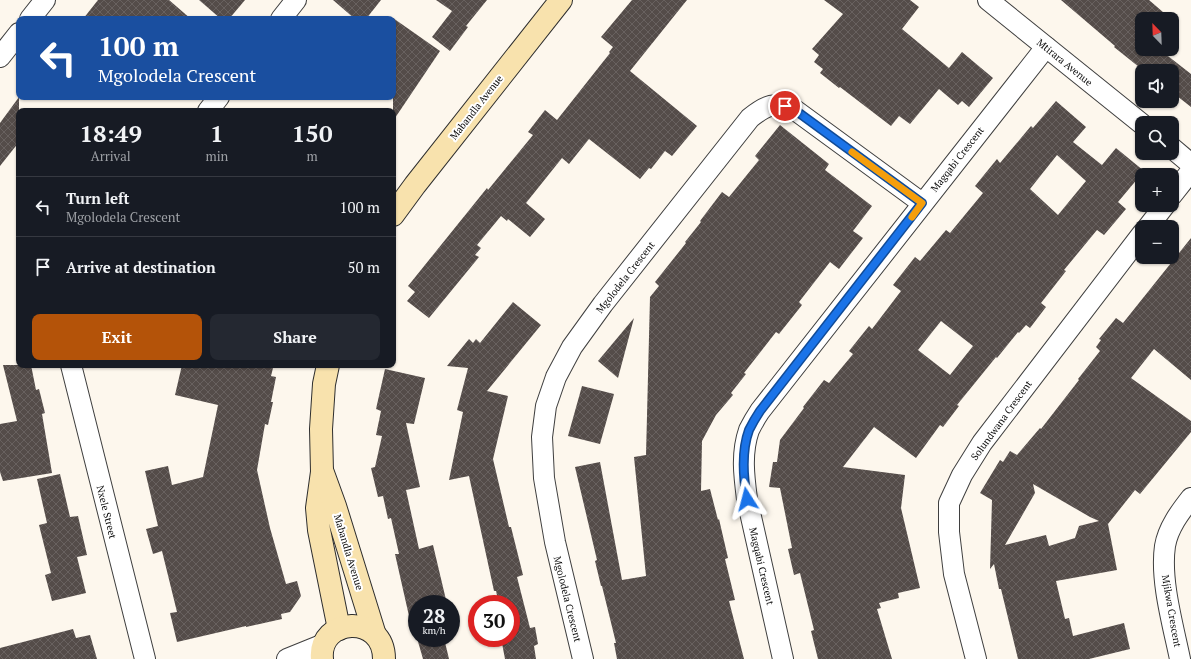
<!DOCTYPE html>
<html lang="en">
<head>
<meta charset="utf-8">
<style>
	body { margin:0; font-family:"PT Serif",serif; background:#242831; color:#f1f3f6; height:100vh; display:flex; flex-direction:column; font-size:15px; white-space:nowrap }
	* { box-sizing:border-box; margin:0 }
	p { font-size:13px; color:#9ea1a6 }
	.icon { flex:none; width:22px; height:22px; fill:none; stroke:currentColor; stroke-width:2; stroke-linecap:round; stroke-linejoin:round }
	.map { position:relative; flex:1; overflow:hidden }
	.panel { position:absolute; left:16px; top:108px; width:380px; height:260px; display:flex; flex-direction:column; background:#171b24; border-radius:8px; box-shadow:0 1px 3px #0004 }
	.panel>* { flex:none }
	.banner { position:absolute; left:16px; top:16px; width:380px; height:84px; border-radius:8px; box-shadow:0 1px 3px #0004; background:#1a4fa0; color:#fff; overflow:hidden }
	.needle { width:26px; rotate:337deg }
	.controls { position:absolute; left:1135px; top:12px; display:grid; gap:8px }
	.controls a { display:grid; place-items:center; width:44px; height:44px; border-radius:8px; background:#171b24; box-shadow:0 1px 3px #0004; font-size:20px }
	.speed { position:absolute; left:408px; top:595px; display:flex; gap:8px; font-size:20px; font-weight:700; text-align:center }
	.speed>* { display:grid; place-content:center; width:52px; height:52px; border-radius:50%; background:#171b24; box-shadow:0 1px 3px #0004; line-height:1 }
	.speed small { font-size:10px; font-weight:400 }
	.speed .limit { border:6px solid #d22; background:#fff; color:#111 }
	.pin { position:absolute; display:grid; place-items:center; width:34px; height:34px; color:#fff; margin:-17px; border:2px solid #fff; border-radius:50%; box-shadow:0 1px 4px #0007 }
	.me { position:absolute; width:44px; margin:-22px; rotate:351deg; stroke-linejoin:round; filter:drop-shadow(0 0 3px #0008) }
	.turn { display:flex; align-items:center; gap:14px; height:84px; padding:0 16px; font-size:18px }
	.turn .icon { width:52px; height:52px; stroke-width:2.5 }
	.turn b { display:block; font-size:28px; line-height:34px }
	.eta { display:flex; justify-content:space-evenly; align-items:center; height:68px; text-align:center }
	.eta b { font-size:24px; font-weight:700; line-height:28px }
	.primary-button { display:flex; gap:8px; margin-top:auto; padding:8px 16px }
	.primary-button a { flex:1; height:46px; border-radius:8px; background:#b45309; color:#fff; font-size:16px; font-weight:700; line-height:46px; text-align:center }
	.primary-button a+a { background:#242831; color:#f1f3f6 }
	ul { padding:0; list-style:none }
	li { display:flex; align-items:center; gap:12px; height:60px; padding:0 16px; border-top:1px solid #363941 }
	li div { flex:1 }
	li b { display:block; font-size:15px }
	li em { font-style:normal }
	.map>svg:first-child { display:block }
	.building { fill:url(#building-cross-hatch); fill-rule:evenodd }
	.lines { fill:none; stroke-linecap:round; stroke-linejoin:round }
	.street-casing { stroke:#3f3f3f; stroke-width:22 }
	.secondary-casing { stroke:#2e2e2e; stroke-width:24 }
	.street { stroke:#fff; stroke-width:20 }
	.secondary { stroke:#f8e2ad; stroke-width:22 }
	.route-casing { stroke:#114b97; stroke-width:10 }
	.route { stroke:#1a73e8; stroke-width:7 }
	.slow { stroke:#f59e0b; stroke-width:7 }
	.labels { text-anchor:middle; stroke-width:4; stroke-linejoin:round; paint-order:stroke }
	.street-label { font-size:10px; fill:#0c0c0c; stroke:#fff }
</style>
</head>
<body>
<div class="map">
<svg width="1191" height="659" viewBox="0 0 1191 659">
	<defs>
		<pattern id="building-cross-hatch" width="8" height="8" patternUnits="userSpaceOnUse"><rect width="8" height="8" fill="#544c49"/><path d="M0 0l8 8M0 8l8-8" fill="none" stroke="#68615f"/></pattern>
	</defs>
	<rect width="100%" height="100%" fill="#fdf7ed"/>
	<g class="building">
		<polygon points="98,0 169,0 191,19 83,19"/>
		<polygon points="199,0 245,0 229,19 221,19"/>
		<polygon points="333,0 381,0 366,19 355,19"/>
		<polygon points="436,0 487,0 466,26 468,27 450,51 432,37 452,11"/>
		<polygon points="632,0 687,0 630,71 697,126 672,156 665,151 651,169 649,168 640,179 589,139 569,164 562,158 526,203 545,219 530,237 508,219 507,221 501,216 477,245 481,248 475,255 479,257 429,318 407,301 415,292 408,286 487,188 488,190 533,135 528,132 545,110 557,120 610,53 609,52 613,47 601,37"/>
		<polygon points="824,0 910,0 919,7 902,29 949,68 962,52 993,78 969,107 962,101 958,105 939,89 910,124 899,116 891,126 840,87 839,88 820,73 823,69 814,62 819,55 812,49 843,14"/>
		<polygon points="1061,0 1149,0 1171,19 1142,19 1142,49 1159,49 1191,74 1191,107 1172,92 1172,71 1144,71 1114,47 1115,46"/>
		<polygon points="393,18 440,51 393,121"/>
		<polygon points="19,97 19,142 0,166 0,123"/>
		<path d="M1056 101 1086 127 1073 142 1102 165 1116 148 1144 171 1118 202 1126 209 1104 235 1097 230 1064 270 1066 271 1041 303 1046 307 1030 328 1026 325 1019 333 1018 332 997 358 996 357 957 405 959 406 943 427 940 425 916 458 874 427 843 467 905 475 901 508 920 588 898 593 899 598 879 603 881 608 877 609 892 659H818L811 631 814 630 800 573 794 575 788 549 792 548 780 488 769 487 773 462H777L780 440 804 408 803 407 824 380 829 383 853 354 849 351 869 326 872 329 901 291 893 285 915 257 920 261 946 230 950 233 983 193 975 186 997 159 1000 163 1031 126 1033 128ZM1057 155 1086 181 1058 215 1030 189ZM941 321 973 346 950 375 918 350Z"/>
		<polygon points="780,125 829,164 825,170 872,206 853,231 863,238 839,269 830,262 799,302 802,305 779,334 776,332 744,373 746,374 731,393 733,395 716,415 702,441 701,491 710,489 718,520 719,519 728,558 725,559 735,600 729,601 744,659 617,659 614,643 616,643 602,586 601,586 595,561 597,560 575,467 600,462 622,580 646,576 634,457 646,455 650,297 659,286 655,282 686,243 685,242 701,222 700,221 722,192 729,197 759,160 755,156"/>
		<path d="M1191 238V380L1154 349 1131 378 1191 421V432L1140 494 1135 490 1108 524 1117 570 1056 581 1065 619 1069 618 1073 636 1124 623 1130 649 1089 659H1018L1001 589H999L994 564 990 569 992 500 980 493 1000 460 1003 462 1010 451 1017 455 1040 428 1041 429 1079 380 1078 379 1100 351 1096 347 1101 340 1099 339 1116 318 1123 323ZM1033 484 1090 517 1099 521 1079 526 1075 538 1049 546 1046 535 1005 545 1035 493Z"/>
		<polygon points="513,302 541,325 487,391 508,396 493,459 509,527 511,527 523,575 517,577 530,628 535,627 538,644 534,646 536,659 505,659 501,638 511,638 511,604 499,604 496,591 494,591 469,476 449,480 463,412 457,410 468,368 447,366 469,339 473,343 476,339 480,343"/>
		<polygon points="634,318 618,378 598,361"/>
		<polygon points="3,365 31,365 36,390 39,389 45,413 42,414 52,473 3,481 0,472 0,424 17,421"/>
		<polygon points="182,365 258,365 273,368 271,376 276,377 271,402 273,402 268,425 265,424 257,470 270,528 286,584 297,581 301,596 290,612 281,614 282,619 246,627 246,626 177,642 170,613 177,612 162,551 153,554 146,529 158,526 145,471 168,466 172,485 203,477 218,405 175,395"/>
		<polygon points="385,369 425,378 414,424 406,423 420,487 406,490 419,549 433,545 447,604 417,604 417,636 412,615 409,616 395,554 399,554 391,518 388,519 383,496 378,497 371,468 375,467 382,436 376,435 381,411 376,409"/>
		<polygon points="582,386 614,394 600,444 568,436"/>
		<polygon points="60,474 70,517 78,516 87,555 77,557 86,593 52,601 45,575 51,573 39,525 47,523 37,479"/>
		<polygon points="73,629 76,638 90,635 97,659 0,659 0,648"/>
		<polygon points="417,638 444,638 449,659 423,659"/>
	</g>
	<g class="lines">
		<g class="street-casing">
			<g id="street">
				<polyline points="988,0 1142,124"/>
				<polyline points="30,19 45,0"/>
				<polyline points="281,19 296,0"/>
				<polyline points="0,57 19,33"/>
				<polyline points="208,111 219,97"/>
				<polyline points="1172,148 1191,164"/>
				<polyline points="1172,195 1191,171"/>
				<polyline points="1148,227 1165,205"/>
				<polyline points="71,365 145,659"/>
				<polyline points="287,659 324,644"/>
				<path d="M583 659 555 542 544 478 542 437 546 406 556 377 572 347 603 304 750 118C766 105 775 101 795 110L922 203"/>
				<path d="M783 659 747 499C744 476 741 453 749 430 752 424 756 417 760 411L1046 47"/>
				<polyline points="976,659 954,574 949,532 949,503 962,475 982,443 1142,234"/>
				<path d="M1180 659C1173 625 1160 580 1165 546 1168 528 1180 512 1191 498"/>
			</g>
		</g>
		<g class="secondary-casing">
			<g id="secondary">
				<polyline points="393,215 415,185 561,0"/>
				<polyline points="328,365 324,384 321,429 322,472 317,508 319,530 339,629"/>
				<polyline points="323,473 335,506 374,632"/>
				<path d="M322 659C318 617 384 613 384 659"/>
			</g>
		</g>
		<use href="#street" class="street"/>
		<use href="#secondary" class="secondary"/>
	</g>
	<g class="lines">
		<g class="route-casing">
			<path id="route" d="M747 499C743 476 741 452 749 430 752 424 756 417 760 411L922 203 795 110 785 106"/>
		</g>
		<use href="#route" class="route"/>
		<polyline class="slow" points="852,152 922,203 912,217"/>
	</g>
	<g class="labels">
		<g class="street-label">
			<text transform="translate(1065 62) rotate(39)" y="4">Mtirara Avenue</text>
			<text transform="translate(476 107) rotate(-52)" y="4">Mabandla Avenue</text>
			<text transform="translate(957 159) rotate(-52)" y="4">Magqabi Crescent</text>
			<text transform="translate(625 277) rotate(-52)" y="4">Mgolodela Crescent</text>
			<text transform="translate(1001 420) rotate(-54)" y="4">Solundwana Crescent</text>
			<text transform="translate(107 512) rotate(76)" y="4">Nxele Street</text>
			<text transform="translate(349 552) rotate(73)" y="4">Mabandla Avenue</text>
			<text transform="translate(762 566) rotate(77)" y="4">Magqabi Crescent</text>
			<text transform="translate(568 599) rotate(76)" y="4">Mgolodela Crescent</text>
			<text transform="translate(1172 611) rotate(80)" y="4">Mjikwa Crescent</text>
		</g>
	</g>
</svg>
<div class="controls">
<a><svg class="needle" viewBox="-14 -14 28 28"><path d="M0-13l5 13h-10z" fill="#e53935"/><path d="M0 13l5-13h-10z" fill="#9ea1a6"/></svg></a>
<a><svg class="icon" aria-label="sound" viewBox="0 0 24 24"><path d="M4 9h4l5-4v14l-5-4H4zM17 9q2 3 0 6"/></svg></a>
<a><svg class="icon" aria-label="search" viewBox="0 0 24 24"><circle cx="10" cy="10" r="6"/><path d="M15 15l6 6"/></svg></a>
<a>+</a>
<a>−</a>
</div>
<div class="speed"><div>28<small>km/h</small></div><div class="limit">30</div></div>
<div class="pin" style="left:785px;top:106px;background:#d93025"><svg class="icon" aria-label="arrive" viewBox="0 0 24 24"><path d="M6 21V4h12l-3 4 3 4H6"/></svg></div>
<svg class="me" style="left:747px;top:499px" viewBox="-20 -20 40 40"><path d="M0-17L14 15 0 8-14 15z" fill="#1a73e8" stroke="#fff" stroke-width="4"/></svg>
<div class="banner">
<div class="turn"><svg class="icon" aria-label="left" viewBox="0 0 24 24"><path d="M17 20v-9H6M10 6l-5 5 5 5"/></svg><div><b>100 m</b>Mgolodela Crescent</div></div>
</div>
<section class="panel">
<div class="eta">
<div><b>18:49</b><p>Arrival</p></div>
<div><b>1</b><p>min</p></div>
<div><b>150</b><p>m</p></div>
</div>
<ul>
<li><svg class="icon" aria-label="left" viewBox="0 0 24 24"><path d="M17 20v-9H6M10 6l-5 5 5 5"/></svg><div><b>Turn left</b><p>Mgolodela Crescent</p></div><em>100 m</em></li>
<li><svg class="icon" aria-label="arrive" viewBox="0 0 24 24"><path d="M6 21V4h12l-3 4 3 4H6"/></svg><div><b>Arrive at destination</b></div><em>50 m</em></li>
</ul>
<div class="primary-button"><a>Exit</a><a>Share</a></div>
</section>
</div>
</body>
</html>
